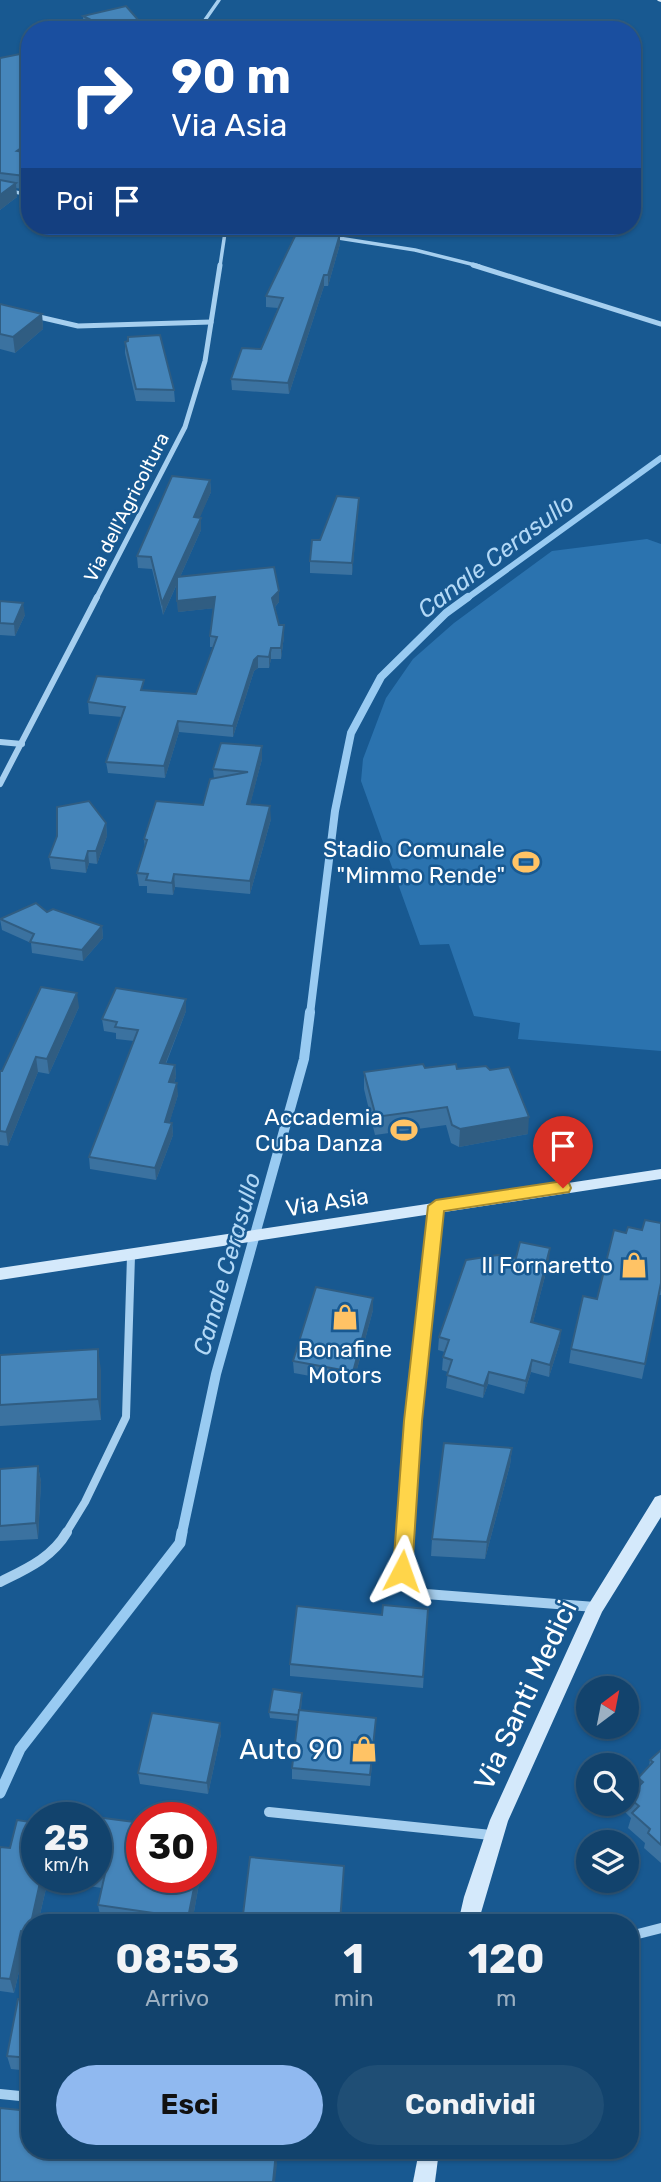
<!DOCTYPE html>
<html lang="it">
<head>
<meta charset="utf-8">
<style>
	body { margin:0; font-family:Rubik,sans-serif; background:#1f4e75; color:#f1f3f6; height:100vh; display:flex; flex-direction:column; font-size:26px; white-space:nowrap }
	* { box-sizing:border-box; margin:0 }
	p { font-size:23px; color:#9cb0c2 }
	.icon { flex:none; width:38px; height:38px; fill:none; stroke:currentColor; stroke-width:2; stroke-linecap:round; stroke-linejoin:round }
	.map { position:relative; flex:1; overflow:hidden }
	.side { position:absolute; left:21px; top:1914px; width:618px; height:245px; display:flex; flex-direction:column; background:#12436d; border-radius:28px; box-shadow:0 2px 5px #0004,0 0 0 2px #315c80 }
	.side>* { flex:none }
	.top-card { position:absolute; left:21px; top:21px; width:620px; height:214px; border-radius:28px; box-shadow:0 2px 5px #0004,0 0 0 2px #315c80; background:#1a4fa0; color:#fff; overflow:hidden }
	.needle { width:46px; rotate:32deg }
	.tools { position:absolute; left:576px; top:1676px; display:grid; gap:14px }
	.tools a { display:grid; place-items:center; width:63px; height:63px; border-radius:50%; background:#12436d; box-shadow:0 2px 5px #0004,0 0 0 2px #315c80; font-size:35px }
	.speed { position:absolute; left:21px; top:1802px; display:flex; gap:14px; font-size:35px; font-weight:700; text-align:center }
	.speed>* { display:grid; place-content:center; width:91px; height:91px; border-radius:50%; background:#12436d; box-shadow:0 2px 5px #0004,0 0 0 2px #315c80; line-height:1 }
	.speed small { font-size:18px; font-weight:400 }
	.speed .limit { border:10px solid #d22; background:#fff; color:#111 }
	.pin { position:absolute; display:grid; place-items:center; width:60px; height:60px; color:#fff; margin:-72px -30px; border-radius:50% 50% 50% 0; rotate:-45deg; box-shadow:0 0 7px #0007 }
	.pin .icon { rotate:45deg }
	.me { position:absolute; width:77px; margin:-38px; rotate:4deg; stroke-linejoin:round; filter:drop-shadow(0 0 5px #0008) }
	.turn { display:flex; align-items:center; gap:24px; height:147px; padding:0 35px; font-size:32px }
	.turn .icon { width:91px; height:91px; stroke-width:2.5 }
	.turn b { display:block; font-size:49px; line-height:60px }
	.then { display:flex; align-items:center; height:66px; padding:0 35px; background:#0003; gap:14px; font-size:26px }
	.eta { display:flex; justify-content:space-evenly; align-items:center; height:119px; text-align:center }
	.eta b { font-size:42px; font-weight:700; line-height:49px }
	.button { display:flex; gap:14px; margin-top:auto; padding:14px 35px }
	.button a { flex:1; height:80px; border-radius:42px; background:#90b9f0; color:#111; font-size:28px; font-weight:700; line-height:80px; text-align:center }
	.button a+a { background:#1f4e75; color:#f1f3f6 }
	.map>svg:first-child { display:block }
	.green { fill:#2b73af }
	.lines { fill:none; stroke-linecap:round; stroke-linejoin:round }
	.stream-far3 { stroke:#99cbf2; stroke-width:6 }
	.stream-far2 { stroke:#99cbf2; stroke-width:8 }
	.stream-far1 { stroke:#99cbf2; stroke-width:10 }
	.stream { stroke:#99cbf2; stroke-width:11 }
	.street-far4 { stroke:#a6cfef; stroke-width:3.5 }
	.street-far3 { stroke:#a6cfef; stroke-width:5 }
	.street-far2 { stroke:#a6cfef; stroke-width:6 }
	.street-far1 { stroke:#a6cfef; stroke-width:8 }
	.street { stroke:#a6cfef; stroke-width:10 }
	.secondary { fill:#d4e9fb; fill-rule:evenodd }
	.wall { fill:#3b72a0 }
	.shaded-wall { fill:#305d82 }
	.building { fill:#4585ba; stroke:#305d82; stroke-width:2 }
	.route { fill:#ffd54a; stroke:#a68a30; stroke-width:2 }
	.labels { text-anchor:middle; stroke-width:5; stroke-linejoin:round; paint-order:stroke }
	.far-street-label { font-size:19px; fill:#fff; stroke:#185991 }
	.poi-label { font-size:23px; fill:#fff; stroke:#185991; text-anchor:end }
	.street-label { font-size:23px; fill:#fff; stroke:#185991 }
	.water-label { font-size:24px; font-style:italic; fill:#b2d8f6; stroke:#185991 }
	.near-street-label { font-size:28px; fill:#fff; stroke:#185991 }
	.near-poi-label { font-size:28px; fill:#fff; stroke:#185991; text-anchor:end }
</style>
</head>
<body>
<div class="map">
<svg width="661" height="2182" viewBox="0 0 661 2182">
	<rect width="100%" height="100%" fill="#185991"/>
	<polygon class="green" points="647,539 661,544 661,1051 518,1039 520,1023 474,1016 449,944 420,945 361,781 363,759 386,698 413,659 454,623 552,551"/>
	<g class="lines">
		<polyline class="stream-far3" points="466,599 661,458"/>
		<polyline class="stream-far2" points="310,1014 335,811 351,733 381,677 446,613 468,597"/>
		<polyline class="stream-far1" points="182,1533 216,1374 304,1059 310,1012"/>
		<polyline class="stream" points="0,1793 20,1749 180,1543 182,1532"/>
		<g class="street-far4">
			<polyline points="198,30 219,0"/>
			<polyline points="0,189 30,195"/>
			<polyline points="209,226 302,235"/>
			<polyline points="332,237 415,250 479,266"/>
			<polyline points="220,266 226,226"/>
		</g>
		<g class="street-far3">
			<polyline points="473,265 661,324"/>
			<polyline points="35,316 78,326 211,322"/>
			<polyline points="96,599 185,427 205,361 220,265"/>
		</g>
		<g class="street-far2">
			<polyline points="0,742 22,744"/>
			<polyline points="0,784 97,597"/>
		</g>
		<g class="street-far1">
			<polyline points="66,1533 85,1502 126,1417 131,1256"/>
			<polyline points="406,1533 413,1421 436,1207"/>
		</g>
		<g class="street">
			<path d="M406 1532C404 1563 395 1576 426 1594L595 1607"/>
			<path d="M0 1582C26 1569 52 1558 67 1532"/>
			<polyline points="269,1812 491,1835"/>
			<polyline points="630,1936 661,1928"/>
			<polyline points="0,2094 30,2097"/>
		</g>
		<g class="secondary">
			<polygon points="657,0 661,0 661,2 658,1"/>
			<polygon points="661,1169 661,1179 0,1280 0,1268"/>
			<polygon points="661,1495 661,1517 602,1612 508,1821 478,1923 458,1923 464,1897 490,1820 587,1607 655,1497"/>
			<polygon points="419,2151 439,2151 435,2182 413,2182"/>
		</g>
	</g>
	<g class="wall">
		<polygon points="83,16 147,30 82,30 81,21 83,21"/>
		<polygon points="30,52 30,188 27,190 16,188 17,197 0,210 0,58"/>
		<polygon points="340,234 340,244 328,286 324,286 289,394 232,390 231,379 261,349 278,308 266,307 266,296"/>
		<polygon points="0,304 42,314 43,329 15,353 0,349"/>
		<polygon points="125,342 174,390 175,402 136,401 125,353"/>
		<polygon points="210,480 211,492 199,518 201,530 180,577 279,591 279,602 275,607 279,625 284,636 281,659 271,659 269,668 258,668 254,671 233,737 179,732 165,778 108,773 106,762 122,717 89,714 88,702 145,690 196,694 213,647 210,647 210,636 214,608 178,612 177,584 163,615 152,569 138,568 137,556"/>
		<polygon points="358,510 352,575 310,573 310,561 320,540"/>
		<polygon points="0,601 25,615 15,636 0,635"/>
		<polygon points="262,759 250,804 271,819 250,894 175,887 173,895 147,893 147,886 139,886 137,873 145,848 144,839 203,805 214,779 213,769"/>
		<polygon points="106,823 107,836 97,864 89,863 86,873 51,869 49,857"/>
		<polygon points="47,912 102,926 103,938 83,961 32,953 31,943 2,930 0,919"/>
		<polygon points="79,1007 49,1074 38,1072 8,1146 0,1145 0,1071 2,1071"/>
		<polygon points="186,1011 166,1064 175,1065 176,1077 174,1083 178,1095 169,1123 172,1123 173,1135 156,1180 90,1169 89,1157 134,1041 116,1039 116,1033 104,1031 102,1019"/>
		<polygon points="425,1068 457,1069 528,1134 459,1147 451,1143 446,1125 375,1135 364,1089 364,1072"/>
		<polygon points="661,1223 661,1295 659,1295 642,1379 569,1363 571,1349 597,1299 626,1233 642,1230"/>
		<polygon points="516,1258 549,1261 533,1322 560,1342 549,1377 531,1372 524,1394 488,1384 483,1398 446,1388 448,1372 442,1370 443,1357 445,1352 438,1350 439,1337"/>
		<polygon points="373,1310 353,1384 294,1373 293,1361"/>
		<polygon points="0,1355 101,1370 101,1420 0,1426"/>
		<polygon points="512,1448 510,1465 485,1559 431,1556 432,1539"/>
		<polygon points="38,1466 41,1482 38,1539 0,1541 0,1469"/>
		<polygon points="427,1621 423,1688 290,1676 290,1664"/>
		<polygon points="302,1693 301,1710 376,1718 370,1786 292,1779 292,1768 298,1721 270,1718 269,1712"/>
		<polygon points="221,1734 208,1794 140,1784 138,1773"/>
		<polygon points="661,1750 661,1863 644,1848 645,1843 628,1828 631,1818 625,1812 628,1797 635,1789 638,1778 649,1766 650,1760"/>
		<polygon points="96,1818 142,1878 200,1878 192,1923 125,1923 101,1920 98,1905 102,1888 48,1880 38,1923 30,1923 30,1946 25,1946 14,1993 0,1991 0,1847 37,1878 96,1878"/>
		<polygon points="30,2000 30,2071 11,2069 7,2056"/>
	</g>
	<g class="shaded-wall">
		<polygon points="30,142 30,156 17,151"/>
		<polygon points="30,173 30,188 27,190 25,176"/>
		<polygon points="16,183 17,197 0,210 0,195"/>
		<polygon points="340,234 340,244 328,286 328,275"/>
		<polygon points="324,275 324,286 289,394 288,383"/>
		<polygon points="42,314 43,329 15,353 13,337"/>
		<polygon points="210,480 211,492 195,529 194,517"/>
		<polygon points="359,498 358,510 352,575 352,563"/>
		<polygon points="201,518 201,530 163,615 162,603"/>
		<polygon points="279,591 279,602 273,609 272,598"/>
		<polygon points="215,597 216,608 178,612 177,601"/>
		<polygon points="23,603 25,615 15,636 14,624"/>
		<polygon points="284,625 284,636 281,659 281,648"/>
		<polygon points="271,648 271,659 269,668 269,657"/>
		<polygon points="258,656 258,668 254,671 233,737 233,726 254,660"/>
		<polygon points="178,721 179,732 165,778 164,766"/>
		<polygon points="262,746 262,759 247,817 247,804"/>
		<polygon points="270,806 271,819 250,894 250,881"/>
		<polygon points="106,823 107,836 97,864 96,851"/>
		<polygon points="88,851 89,863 86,873 85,861"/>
		<polygon points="174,874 175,887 173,895 172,883"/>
		<polygon points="102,926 103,938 83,961 82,950"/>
		<polygon points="77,993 79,1007 49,1074 47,1059"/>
		<polygon points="186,999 186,1011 161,1075 160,1063"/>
		<polygon points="36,1057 38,1072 8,1146 6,1132"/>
		<polygon points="175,1065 176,1077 170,1094 169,1082"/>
		<polygon points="177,1083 178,1095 166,1134 165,1122"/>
		<polygon points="529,1117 528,1134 459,1147 460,1129"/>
		<polygon points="172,1123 173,1135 156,1180 155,1168"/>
		<polygon points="550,1248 549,1261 530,1334 531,1322"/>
		<polygon points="373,1298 373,1310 353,1384 353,1372"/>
		<polygon points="561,1330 560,1342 549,1377 550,1365"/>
		<polygon points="98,1349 101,1370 101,1420 98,1399"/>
		<polygon points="532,1360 531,1372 524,1394 526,1381"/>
		<polygon points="489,1372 488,1384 483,1398 484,1386"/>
		<polygon points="512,1448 510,1465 485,1559 487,1542"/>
		<polygon points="38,1466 41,1482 38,1539 36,1523"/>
		<polygon points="220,1723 221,1734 208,1794 207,1783"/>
		<polygon points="41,1878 47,1878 48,1880 38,1923 31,1923"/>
		<polygon points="196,1878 200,1878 192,1923 189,1923 188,1918"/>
		<polygon points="21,1931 25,1946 14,1993 10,1979"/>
		<polygon points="276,2152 277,2164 275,2182 273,2182"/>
	</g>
	<g class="building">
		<polygon points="126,6 147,30 95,30 81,21 89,19 83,16"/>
		<polygon points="30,52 30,142 17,151 30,153 30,173 25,176 0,173 0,58"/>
		<polygon points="0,180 16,183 0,195"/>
		<polygon points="297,232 340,234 328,275 324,275 288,383 231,379 242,348 261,349 283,298 266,296"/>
		<polygon points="0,304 42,314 13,337 0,334"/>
		<polygon points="160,335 174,390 136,389 125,342 128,341 128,337"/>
		<polygon points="172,476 210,480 194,517 201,518 162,603 151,557 137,556"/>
		<polygon points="337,496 359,498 352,563 310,561 312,540 320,540"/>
		<polygon points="274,567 279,591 272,598 279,625 284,625 281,648 271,648 269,657 258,656 254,660 233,726 178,721 164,766 106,762 125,707 88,702 97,676 144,680 141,690 196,694 217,637 210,636 215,597 177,601 177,577"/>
		<polygon points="0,601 23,603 14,624 0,623"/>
		<polygon points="221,743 262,746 247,804 270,806 250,881 174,874 172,883 146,880 148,874 137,873 147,840 144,839 156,801 203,805 210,779 248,772 213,769"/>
		<polygon points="89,801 106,823 96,851 88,851 85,861 49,857 57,836 57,807"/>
		<polygon points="36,903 47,912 53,909 102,926 82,950 30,942 34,934 0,919"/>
		<polygon points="41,987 77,993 47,1059 36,1057 6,1132 0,1131 0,1071 2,1071"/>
		<polygon points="116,988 186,999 160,1063 175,1065 169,1082 177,1083 165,1122 172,1123 155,1168 89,1157 138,1030 115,1027 117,1022 102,1019"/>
		<polygon points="423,1064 425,1068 456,1064 457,1069 486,1066 490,1070 509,1067 529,1117 460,1129 452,1125 447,1107 376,1117 364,1072"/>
		<polygon points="645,1220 661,1223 661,1283 645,1364 571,1349 583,1296 597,1299 614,1230 626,1233 628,1227 642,1230"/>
		<polygon points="520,1242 550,1248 531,1322 561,1330 550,1365 532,1360 526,1381 489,1372 484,1386 447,1375 452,1360 443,1357 449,1340 439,1337 466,1260 498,1255 516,1258"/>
		<polygon points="316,1287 373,1298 353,1372 293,1361"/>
		<polygon points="98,1349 98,1399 0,1405 0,1355"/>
		<polygon points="444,1443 512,1448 487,1542 432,1539"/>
		<polygon points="38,1466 36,1523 0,1526 0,1469"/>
		<polygon points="383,1605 428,1609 423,1677 290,1664 297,1606 382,1615"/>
		<polygon points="273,1689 302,1693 299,1715 269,1712"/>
		<polygon points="299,1710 376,1718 370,1775 292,1768"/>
		<polygon points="152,1713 220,1723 207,1783 138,1773"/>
		<polygon points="661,1750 661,1845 648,1833 650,1829 632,1813 639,1806 628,1797 643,1782 638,1778 653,1762 650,1760"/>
		<polygon points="65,1813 142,1823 142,1878 196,1878 188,1918 98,1905 105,1874 96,1872 96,1818 64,1818"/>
		<polygon points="17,1820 37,1823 37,1878 41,1878 31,1923 30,1923 29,1932 21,1931 10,1979 0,1978 0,1847 10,1848"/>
		<polygon points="250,1857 344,1866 340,1923 242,1923"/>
		<polygon points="18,1999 30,2000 30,2058 7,2056"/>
		<polygon points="0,2108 30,2111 30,2151 276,2152 273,2182 0,2182"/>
	</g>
	<polygon class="route" points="563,1181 569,1183 571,1188 569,1192 444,1211 422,1421 412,1571 409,1577 402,1580 396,1577 393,1571 404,1421 428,1206 436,1200"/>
	<defs>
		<g id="stadium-bare" transform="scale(2.1)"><path d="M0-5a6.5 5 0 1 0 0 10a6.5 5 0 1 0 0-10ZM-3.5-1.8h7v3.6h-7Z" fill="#ffc365" stroke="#185991" stroke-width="2.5" paint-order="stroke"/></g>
		<g id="shop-bare" transform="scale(2.1)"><path d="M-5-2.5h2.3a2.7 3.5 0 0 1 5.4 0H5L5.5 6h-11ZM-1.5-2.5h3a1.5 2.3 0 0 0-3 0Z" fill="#ffc365" stroke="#185991" stroke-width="2.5" paint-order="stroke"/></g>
	</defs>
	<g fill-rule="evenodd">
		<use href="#stadium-bare" x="526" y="862"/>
		<use href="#stadium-bare" x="404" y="1130"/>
		<use href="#shop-bare" x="634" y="1265"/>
		<use href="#shop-bare" x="345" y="1317"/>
		<use href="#shop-bare" x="364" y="1749"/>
	</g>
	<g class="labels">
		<g class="far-street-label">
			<text transform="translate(126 507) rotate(-63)" y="7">Via dell'Agricoltura</text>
		</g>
		<g class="poi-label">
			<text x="505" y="857">Stadio Comunale<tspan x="505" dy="26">"Mimmo Rende"</tspan></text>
			<text x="383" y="1125">Accademia<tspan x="383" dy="26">Cuba Danza</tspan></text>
			<text x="613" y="1273">Il Fornaretto</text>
			<text x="345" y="1357" text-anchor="middle">Bonafine<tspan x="345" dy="26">Motors</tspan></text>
		</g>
		<g class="street-label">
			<text transform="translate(327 1202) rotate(-9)" y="8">Via Asia</text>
		</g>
		<g class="water-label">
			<text transform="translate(496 556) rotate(-37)" y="8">Canale Cerasullo</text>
			<text transform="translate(227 1264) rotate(-74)" y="8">Canale Cerasullo</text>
		</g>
		<g class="near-street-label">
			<text transform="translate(525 1695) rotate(-65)" y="10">Via Santi Medici</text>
		</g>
		<g class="near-poi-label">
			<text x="343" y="1759">Auto 90</text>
		</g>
	</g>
</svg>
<div class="tools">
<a><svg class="needle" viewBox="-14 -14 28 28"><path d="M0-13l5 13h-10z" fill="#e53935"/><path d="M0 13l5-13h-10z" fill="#9cb0c2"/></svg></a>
<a><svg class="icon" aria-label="search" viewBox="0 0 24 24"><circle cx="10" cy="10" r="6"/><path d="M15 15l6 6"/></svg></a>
<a><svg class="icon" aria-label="layers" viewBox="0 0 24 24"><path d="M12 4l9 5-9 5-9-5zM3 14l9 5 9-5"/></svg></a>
</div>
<div class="speed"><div>25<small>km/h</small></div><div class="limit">30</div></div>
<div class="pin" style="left:563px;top:1188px;background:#d93025"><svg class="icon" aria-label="arrive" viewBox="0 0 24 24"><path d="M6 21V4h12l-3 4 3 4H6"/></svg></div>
<svg class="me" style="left:402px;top:1571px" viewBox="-20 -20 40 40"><path d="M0-17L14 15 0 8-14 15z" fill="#ffd54a" stroke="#fff" stroke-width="4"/></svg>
<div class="top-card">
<div class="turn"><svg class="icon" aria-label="right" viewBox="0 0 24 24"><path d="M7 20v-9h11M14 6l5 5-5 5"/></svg><div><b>90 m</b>Via Asia</div></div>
<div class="then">Poi<svg class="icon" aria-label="arrive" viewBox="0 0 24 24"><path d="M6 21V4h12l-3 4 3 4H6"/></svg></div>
</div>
<section class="side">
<div class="eta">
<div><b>08:53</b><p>Arrivo</p></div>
<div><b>1</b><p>min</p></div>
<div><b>120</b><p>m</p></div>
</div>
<div class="button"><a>Esci</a><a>Condividi</a></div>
</section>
</div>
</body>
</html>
